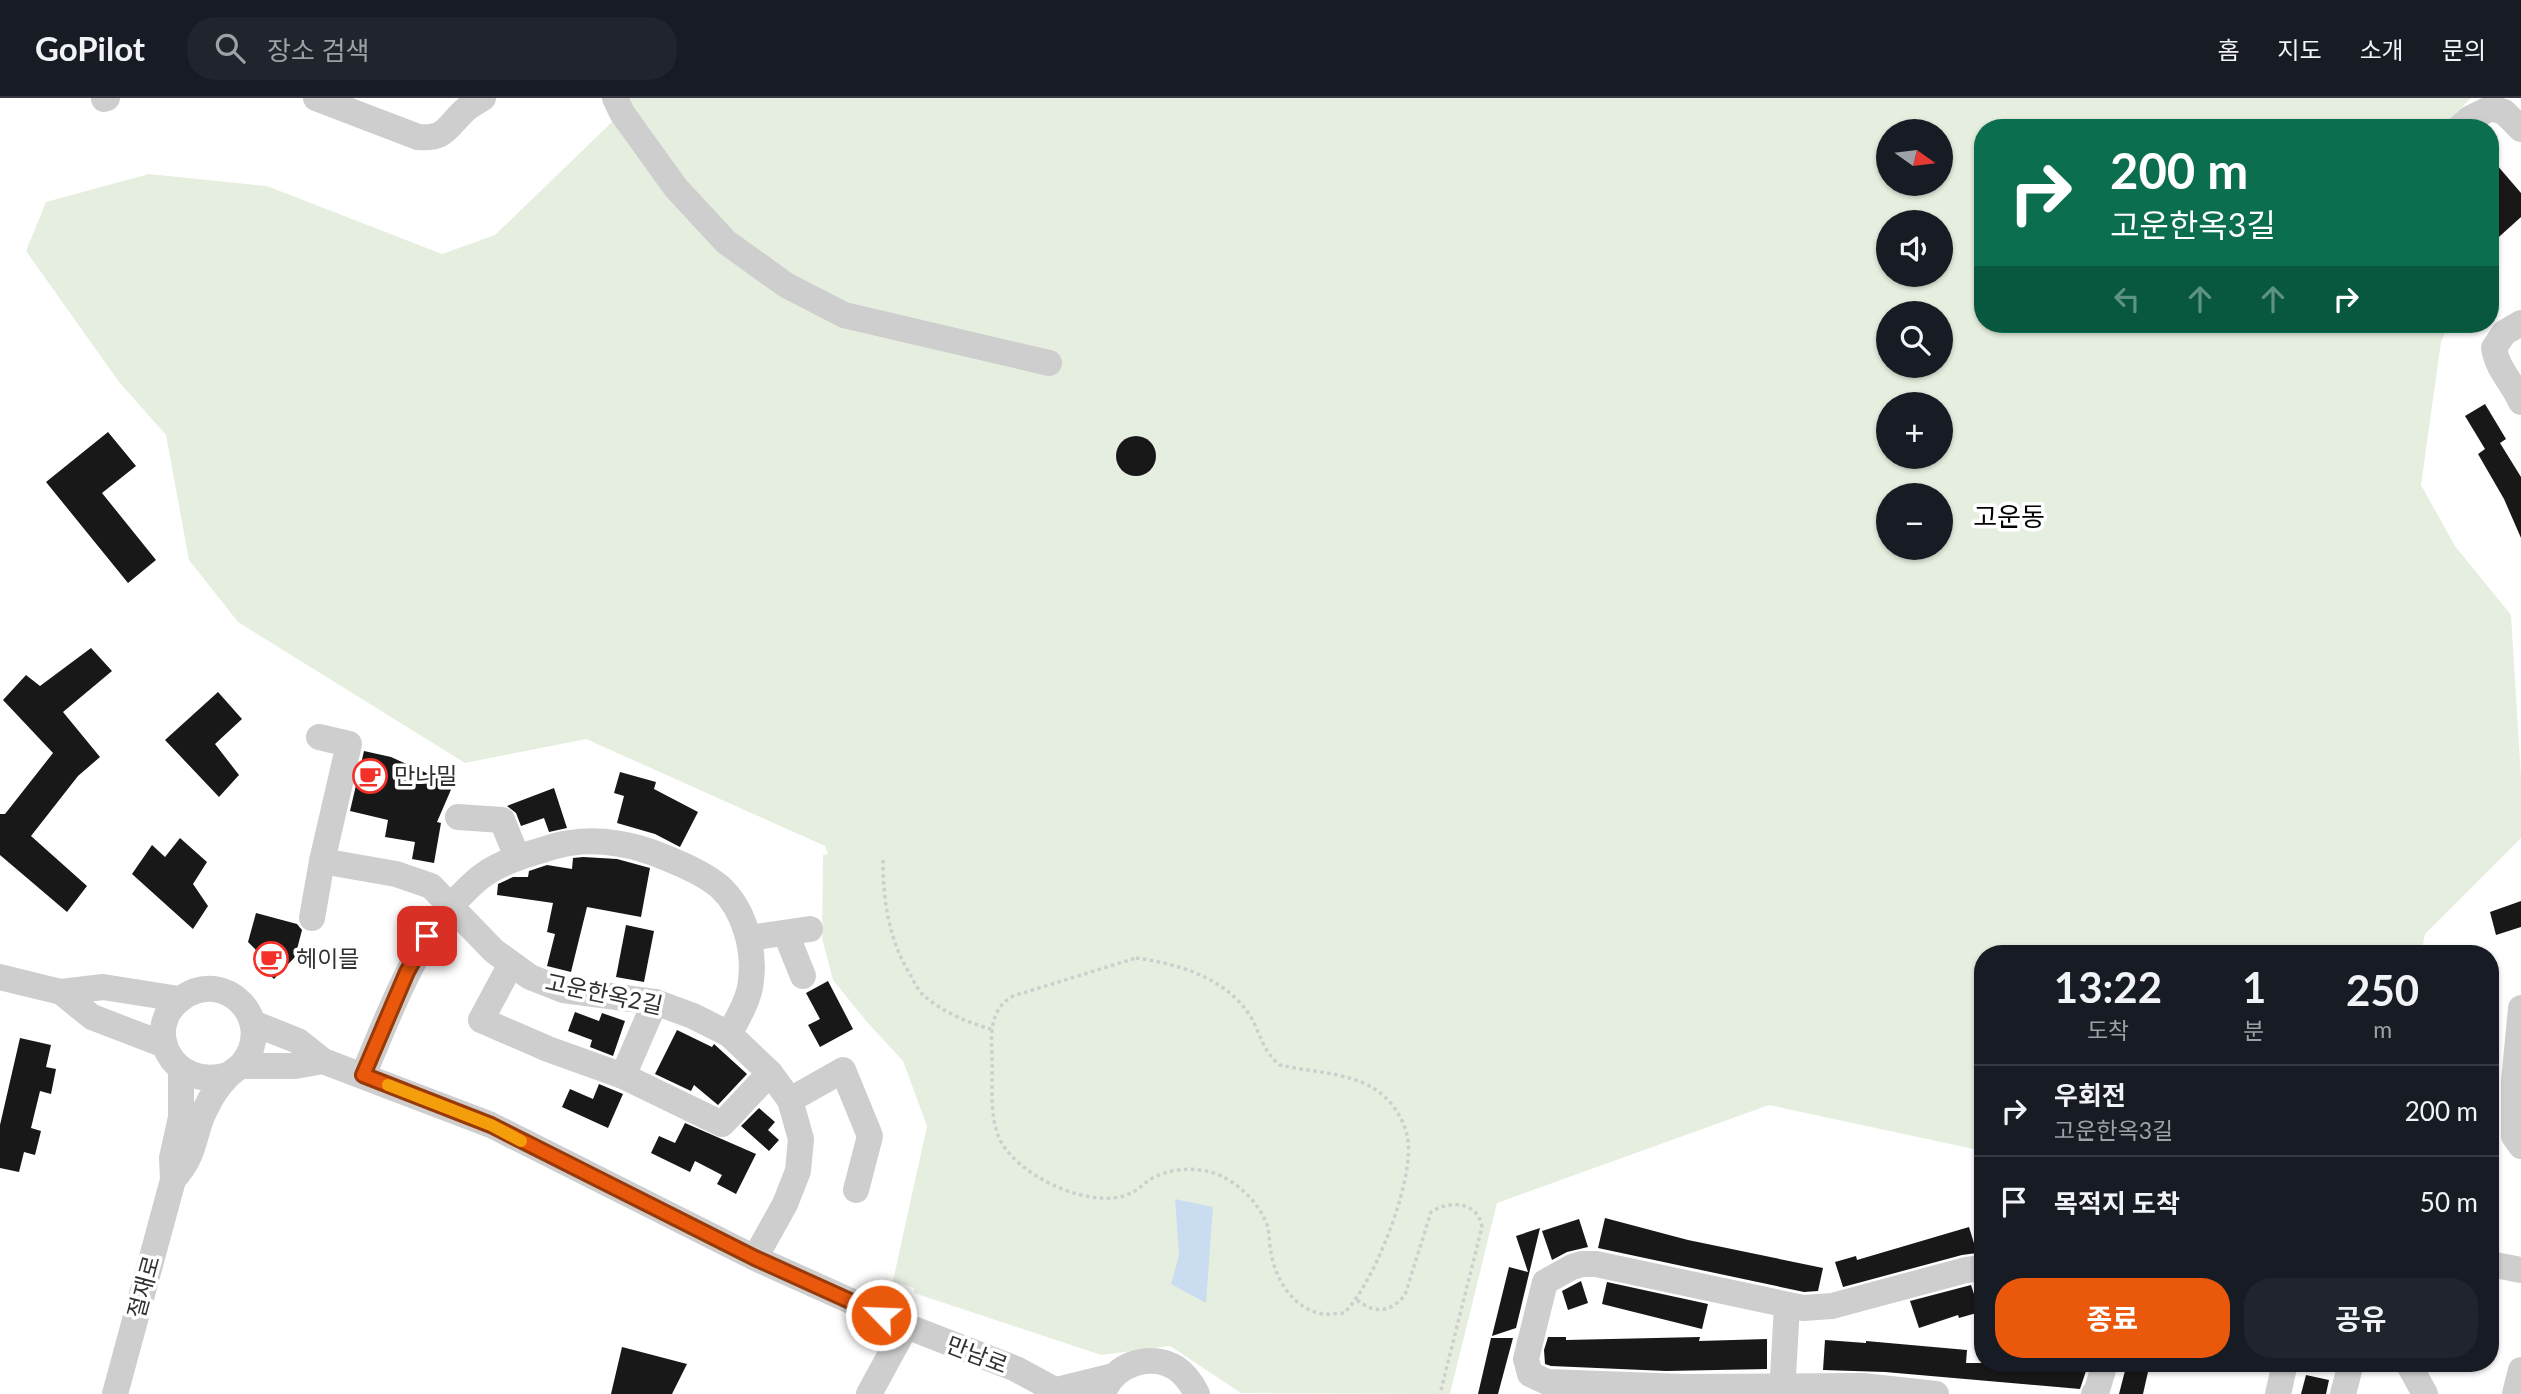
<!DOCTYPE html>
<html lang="ko">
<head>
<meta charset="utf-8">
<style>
	body { margin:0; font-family:Lato,"Noto Sans KR",sans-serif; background:#20242c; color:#f1f3f6; height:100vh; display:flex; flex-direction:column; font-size:26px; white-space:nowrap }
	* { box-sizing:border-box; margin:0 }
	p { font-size:23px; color:#9ea1a6 }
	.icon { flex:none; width:38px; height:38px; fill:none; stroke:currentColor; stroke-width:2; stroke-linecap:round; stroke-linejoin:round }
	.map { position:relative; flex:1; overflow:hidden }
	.side { position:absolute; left:1974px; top:847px; width:525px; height:427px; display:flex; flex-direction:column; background:#171b24; border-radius:28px; box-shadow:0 2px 5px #0004 }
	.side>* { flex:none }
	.hud { position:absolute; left:1974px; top:21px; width:525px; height:214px; border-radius:28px; box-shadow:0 2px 5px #0004; background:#0b6e4f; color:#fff; overflow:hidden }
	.needle { width:46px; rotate:104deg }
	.tools { position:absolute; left:1876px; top:21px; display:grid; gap:14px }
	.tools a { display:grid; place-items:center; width:77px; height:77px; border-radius:50%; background:#171b24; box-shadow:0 2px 5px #0004; font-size:35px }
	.pin { position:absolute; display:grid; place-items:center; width:60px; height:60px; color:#fff; margin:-30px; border-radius:14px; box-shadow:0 4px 10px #0006 }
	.me { position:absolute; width:77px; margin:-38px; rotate:294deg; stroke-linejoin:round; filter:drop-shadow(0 0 5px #0008) }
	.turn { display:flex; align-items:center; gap:24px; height:147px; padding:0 21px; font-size:32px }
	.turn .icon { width:91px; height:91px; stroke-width:2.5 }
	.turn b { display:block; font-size:49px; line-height:60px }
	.lanes { display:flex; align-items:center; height:66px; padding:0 21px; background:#0003; justify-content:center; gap:35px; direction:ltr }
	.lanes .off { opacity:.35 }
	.eta { display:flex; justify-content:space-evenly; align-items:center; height:119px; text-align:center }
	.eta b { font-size:42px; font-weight:700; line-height:49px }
	.button { display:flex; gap:14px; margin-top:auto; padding:14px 21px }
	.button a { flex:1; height:80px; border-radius:28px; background:#ea580c; color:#fff; font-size:28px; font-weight:700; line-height:80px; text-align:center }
	.button a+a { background:#20242c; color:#f1f3f6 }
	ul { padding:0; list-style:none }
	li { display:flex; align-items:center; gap:21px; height:91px; padding:0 21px; border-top:2px solid #363941 }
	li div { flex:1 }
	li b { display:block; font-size:26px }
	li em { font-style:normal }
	header { display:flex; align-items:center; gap:42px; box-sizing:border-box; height:98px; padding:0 35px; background:#171b24; border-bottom:2px solid #363941 }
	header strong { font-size:33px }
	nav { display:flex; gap:38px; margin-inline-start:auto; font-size:24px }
	.search { width:490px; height:63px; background:#20242c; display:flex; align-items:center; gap:18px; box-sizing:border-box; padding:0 24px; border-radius:28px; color:#9ea1a6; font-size:26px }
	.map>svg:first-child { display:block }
	.green { fill:#e6efdf; fill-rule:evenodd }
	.water { fill:#caddf0 }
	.building { fill:#181818 }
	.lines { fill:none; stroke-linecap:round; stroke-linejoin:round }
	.path { stroke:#cecece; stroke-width:3.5; stroke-dasharray:3.5 3.5; stroke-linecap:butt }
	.minor { stroke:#cecece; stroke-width:26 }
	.route-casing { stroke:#983908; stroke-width:18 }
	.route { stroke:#ea580c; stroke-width:12 }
	.slow { stroke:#f59e0b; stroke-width:12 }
	.labels { text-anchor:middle; stroke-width:7; stroke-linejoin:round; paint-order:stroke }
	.poi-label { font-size:23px; fill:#313131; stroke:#fff; text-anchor:start }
	.street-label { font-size:23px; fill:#313131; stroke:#fff }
	.quarter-label { font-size:26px; fill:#000; stroke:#fff }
</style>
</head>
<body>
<header>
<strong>GoPilot</strong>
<div class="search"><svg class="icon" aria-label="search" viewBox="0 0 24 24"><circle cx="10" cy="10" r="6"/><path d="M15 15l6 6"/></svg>장소 검색</div>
<nav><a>홈</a><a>지도</a><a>소개</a><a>문의</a></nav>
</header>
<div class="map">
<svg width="2521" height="1296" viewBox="0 0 2521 1296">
	<rect width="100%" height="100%" fill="#fff"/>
	<path class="green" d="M624 0H2471L2441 30H1983V226H2449L2441 244 2421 387 2455 448 2511 517 2521 679V740L2425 836 2421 856H1983V1053L1769 1007 1497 1105 1450 1296 1241 1295 1170 1248 1101 1257 914 1195V1190L893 1183 927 1028 903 963 867 924 833 882 822 840 823 757 828 756 825 748 586 641 465 665 238 524 189 462 166 337 119 284 26 153 46 104 149 76 267 88 442 156 495 137 612 24 628 12ZM1888 33H1941V86H1888ZM1888 124H1941V177H1888ZM1888 215H1941V268H1888ZM1888 306H1941V359H1888ZM1888 397H1941V450H1888Z"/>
	<polygon class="water" points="1175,1101 1213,1109 1206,1205 1171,1186 1179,1157"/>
	<g class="building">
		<polygon points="2490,59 2521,95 2521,119 2490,147"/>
		<polygon points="2485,306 2506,341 2500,345 2521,379 2521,440 2504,401 2478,356 2485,351 2465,318"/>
		<polygon points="108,334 136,368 102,395 156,462 128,485 46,384"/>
		<circle cx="1136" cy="358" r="20"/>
		<polygon points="91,550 112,573 63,614 100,659 78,678 31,738 87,788 67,814 0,757 0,716 5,716 53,655 3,602 26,577 40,588"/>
		<polygon points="218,594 242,621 215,646 239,677 219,699 165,642"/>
		<polygon points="364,653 391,659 453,687 437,724 441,725 434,765 412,761 415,744 385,739 388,722 350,713"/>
		<polygon points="620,674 656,684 654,691 698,714 680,749 655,736 617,725 624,698 614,695"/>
		<polygon points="554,690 567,730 549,734 544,720 521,728 516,715 507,708"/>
		<polygon points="180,740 207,764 193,786 208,808 193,831 132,776 152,747 165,759"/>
		<polygon points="583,759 617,761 650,770 641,819 587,809 571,874 547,868 555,836 547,834 553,805 497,797 498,786 513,779 528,779 529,773 547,767 572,771 573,760"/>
		<polygon points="2521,803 2521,829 2496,837 2490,814"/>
		<polygon points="256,815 297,826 302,832 295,859 274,881 253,861 259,855 248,844"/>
		<polygon points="626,827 654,833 644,884 616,879"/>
		<polygon points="828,883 853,931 820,949 808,927 820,921 806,895"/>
		<polygon points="575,914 599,923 602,915 625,923 613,958 590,949 592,942 568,933"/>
		<polygon points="677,932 712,949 714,946 747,976 718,1007 694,987 691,993 655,976"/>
		<polygon points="20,940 51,947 46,969 56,971 51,996 40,993 31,1030 41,1033 35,1057 24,1054 19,1074 0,1070 0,1027"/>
		<polygon points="599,986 623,996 608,1030 562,1009 570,991 593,1001"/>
		<polygon points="759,1010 775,1024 768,1032 779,1042 769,1053 741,1028"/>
		<polygon points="685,1025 756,1056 736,1096 717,1086 722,1077 695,1063 690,1074 651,1055 659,1038 675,1045"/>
		<polygon points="1605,1120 1688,1142 1823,1170 1818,1193 1804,1194 1598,1150"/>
		<polygon points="1579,1121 1588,1149 1567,1154 1552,1162 1542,1133"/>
		<polygon points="1969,1129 1977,1155 1962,1157 1843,1189 1835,1164 1856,1158 1857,1162"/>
		<polygon points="1540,1130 1516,1230 1492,1238 1509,1169 1528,1174 1516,1138"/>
		<polygon points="1581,1183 1588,1205 1568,1212 1562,1193"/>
		<polygon points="1607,1184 1708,1206 1702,1231 1602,1206"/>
		<polygon points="1971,1187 1980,1214 1959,1220 1958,1217 1919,1230 1910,1203"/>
		<polygon points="1548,1239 1566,1239 1566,1242 1700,1239 1699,1243 1767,1241 1767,1271 1666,1273 1551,1268 1545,1266 1544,1252"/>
		<polygon points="1491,1240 1513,1240 1498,1296 1478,1296"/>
		<polygon points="1825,1242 1866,1245 1866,1243 1967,1252 1966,1265 2087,1265 2086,1273 2080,1291 1885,1274 1823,1272"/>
		<polygon points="622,1249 687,1266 672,1296 611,1296"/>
		<polygon points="2127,1265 2150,1265 2143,1296 2119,1296"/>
		<polygon points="2306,1277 2329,1282 2326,1296 2301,1296"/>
	</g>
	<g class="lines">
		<g class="path">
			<path d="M883 762C883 803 889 843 911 878 914 884 918 892 923 897 941 913 968 925 991 931"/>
			<path d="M1136 860C1180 866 1229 881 1252 921 1261 938 1264 955 1280 967 1309 974 1347 974 1373 990 1389 999 1403 1019 1407 1037 1417 1078 1374 1186 1344 1215 1337 1215 1329 1217 1323 1216 1293 1211 1276 1182 1271 1155 1269 1145 1270 1133 1266 1124 1258 1106 1244 1091 1227 1081 1205 1068 1173 1068 1151 1081 1143 1086 1137 1093 1129 1096 1090 1113 1012 1076 998 1037 989 1013 993 984 992 958 991 934 990 911 1013 898Z"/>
			<path d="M1357 1202C1375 1216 1390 1215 1405 1197L1431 1114C1449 1102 1478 1103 1482 1129L1440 1296"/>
		</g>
		<g class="minor">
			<path d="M316 0 418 39C446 41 446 30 464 13 469 8 477 4 483 0"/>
			<polyline points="615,0 622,15 676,90 726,144 786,187 844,217 1049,265"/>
			<polyline points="104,1 107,0"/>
			<polyline points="2459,30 2469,21 2491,10 2504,14 2521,31"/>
			<path d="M2521 225 2504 235 2494 250C2497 271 2513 285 2521 304"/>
			<polyline points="319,639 349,646 322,763 396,776 431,788 494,853 530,879 563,892 655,904 693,918 729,936 770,975 790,1002 801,1041 798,1073 785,1106 755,1160"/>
			<polyline points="458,719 502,722 517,759"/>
			<polyline points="312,820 322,763"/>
			<polyline points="786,836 803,878"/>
			<polyline points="749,840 810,831"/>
			<polyline points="511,866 481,922 548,951 623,978 722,1026 770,975"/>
			<polyline points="0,879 61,894 103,889 179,901"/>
			<polyline points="61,894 92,919 165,947"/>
			<polyline points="2521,910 2514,984 2514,1038 2521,1048"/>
			<polyline points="253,925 298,943 323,963 491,1027 755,1160 906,1228 1016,1271 1062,1296"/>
			<polyline points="241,968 295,968 323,963"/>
			<path d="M181 972V1019L172 1060 173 1082C178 1075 185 1068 188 1060 196 1044 197 1025 206 1010 211 999 219 987 227 979 231 974 238 971 243 965 276 923 226 869 182 900 141 928 171 994 228 977"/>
			<path d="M363 977C394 906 417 834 477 782 494 767 518 759 539 753 549 750 560 746 570 745 601 740 636 747 664 759 683 767 703 775 720 789 744 811 755 851 751 882 750 900 738 920 729 936"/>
			<polyline points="623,978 655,904"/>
			<polyline points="790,1002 843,972 870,1038 856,1092"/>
			<polyline points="2490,1166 2521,1172"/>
			<polyline points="2408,1265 2425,1296"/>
			<polyline points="1056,1292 1113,1278"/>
			<polyline points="115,1296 173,1082"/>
			<polyline points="869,1296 906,1228"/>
			<path d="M1103 1296C1113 1266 1150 1254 1176 1270 1186 1277 1192 1286 1197 1296"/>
			<polyline points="1782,1296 1787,1207"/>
			<polyline points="1936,1296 1863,1288 1684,1289 1547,1284 1530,1276 1526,1261 1545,1184 1572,1169 1582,1166 1596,1166 1803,1210 1832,1208 1966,1172 1983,1170"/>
			<polyline points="2094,1296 2097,1292 2105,1265"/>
			<polyline points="2278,1296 2285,1265"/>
			<polyline points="2343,1296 2351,1265"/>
			<polyline points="2515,1296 2521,1272"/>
		</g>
	</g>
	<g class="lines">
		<g class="route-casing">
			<polyline id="route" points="427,838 407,874 363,977 491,1027 755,1160 881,1217"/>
		</g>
		<use href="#route" class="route"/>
		<polyline class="slow" points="388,987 491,1027 521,1043"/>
	</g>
	<defs>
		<g id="cafe-ring" transform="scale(1.75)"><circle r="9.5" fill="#fff" stroke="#f33129" stroke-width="1.5"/><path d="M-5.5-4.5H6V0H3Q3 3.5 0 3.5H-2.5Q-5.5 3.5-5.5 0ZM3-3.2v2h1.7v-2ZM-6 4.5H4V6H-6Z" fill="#f33129"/></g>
	</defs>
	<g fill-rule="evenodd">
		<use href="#cafe-ring" x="370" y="678"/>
		<use href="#cafe-ring" x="271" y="861"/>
	</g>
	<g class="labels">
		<g class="poi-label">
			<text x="394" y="686">만나밀</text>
			<text x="296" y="869">헤이믈</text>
		</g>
		<g class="street-label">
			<text transform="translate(604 896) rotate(12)" y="8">고운한옥2길</text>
			<text transform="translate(144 1189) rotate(-75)" y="8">절재로</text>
			<text transform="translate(977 1257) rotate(21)" y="8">만남로</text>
		</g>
		<g class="quarter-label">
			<text x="2009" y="428">고운동</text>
		</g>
	</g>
</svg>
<div class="tools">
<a><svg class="needle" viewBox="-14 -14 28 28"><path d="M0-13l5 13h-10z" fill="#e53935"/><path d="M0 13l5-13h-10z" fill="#9ea1a6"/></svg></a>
<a><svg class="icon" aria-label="sound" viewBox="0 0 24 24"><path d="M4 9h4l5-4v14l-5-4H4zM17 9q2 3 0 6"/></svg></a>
<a><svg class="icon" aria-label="search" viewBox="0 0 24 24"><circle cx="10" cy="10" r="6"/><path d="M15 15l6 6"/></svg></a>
<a>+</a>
<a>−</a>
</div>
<div class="pin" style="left:427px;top:838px;background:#d93025"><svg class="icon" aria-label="arrive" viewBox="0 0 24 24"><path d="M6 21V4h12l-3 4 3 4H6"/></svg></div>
<svg class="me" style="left:881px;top:1217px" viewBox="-20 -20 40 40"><circle r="17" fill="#ea580c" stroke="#fff" stroke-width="3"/><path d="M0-11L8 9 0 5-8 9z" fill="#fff"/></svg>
<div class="hud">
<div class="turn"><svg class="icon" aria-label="right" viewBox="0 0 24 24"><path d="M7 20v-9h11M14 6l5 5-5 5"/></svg><div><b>200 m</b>고운한옥3길</div></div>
<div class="lanes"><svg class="icon off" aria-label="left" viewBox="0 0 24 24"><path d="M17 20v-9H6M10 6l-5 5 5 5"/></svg><svg class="icon off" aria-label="ahead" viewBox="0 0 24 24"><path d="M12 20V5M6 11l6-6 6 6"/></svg><svg class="icon off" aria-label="ahead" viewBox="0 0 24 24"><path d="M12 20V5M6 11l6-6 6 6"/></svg><svg class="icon" aria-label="right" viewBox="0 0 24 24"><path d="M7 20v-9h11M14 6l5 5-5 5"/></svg></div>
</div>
<section class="side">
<div class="eta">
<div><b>13:22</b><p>도착</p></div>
<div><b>1</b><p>분</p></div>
<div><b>250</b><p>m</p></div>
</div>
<ul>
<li><svg class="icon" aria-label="right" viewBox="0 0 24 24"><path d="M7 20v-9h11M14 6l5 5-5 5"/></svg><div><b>우회전</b><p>고운한옥3길</p></div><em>200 m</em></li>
<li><svg class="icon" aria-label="arrive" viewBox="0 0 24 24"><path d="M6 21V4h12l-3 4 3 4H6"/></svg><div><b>목적지 도착</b></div><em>50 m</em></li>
</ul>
<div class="button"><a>종료</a><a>공유</a></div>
</section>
</div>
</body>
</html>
